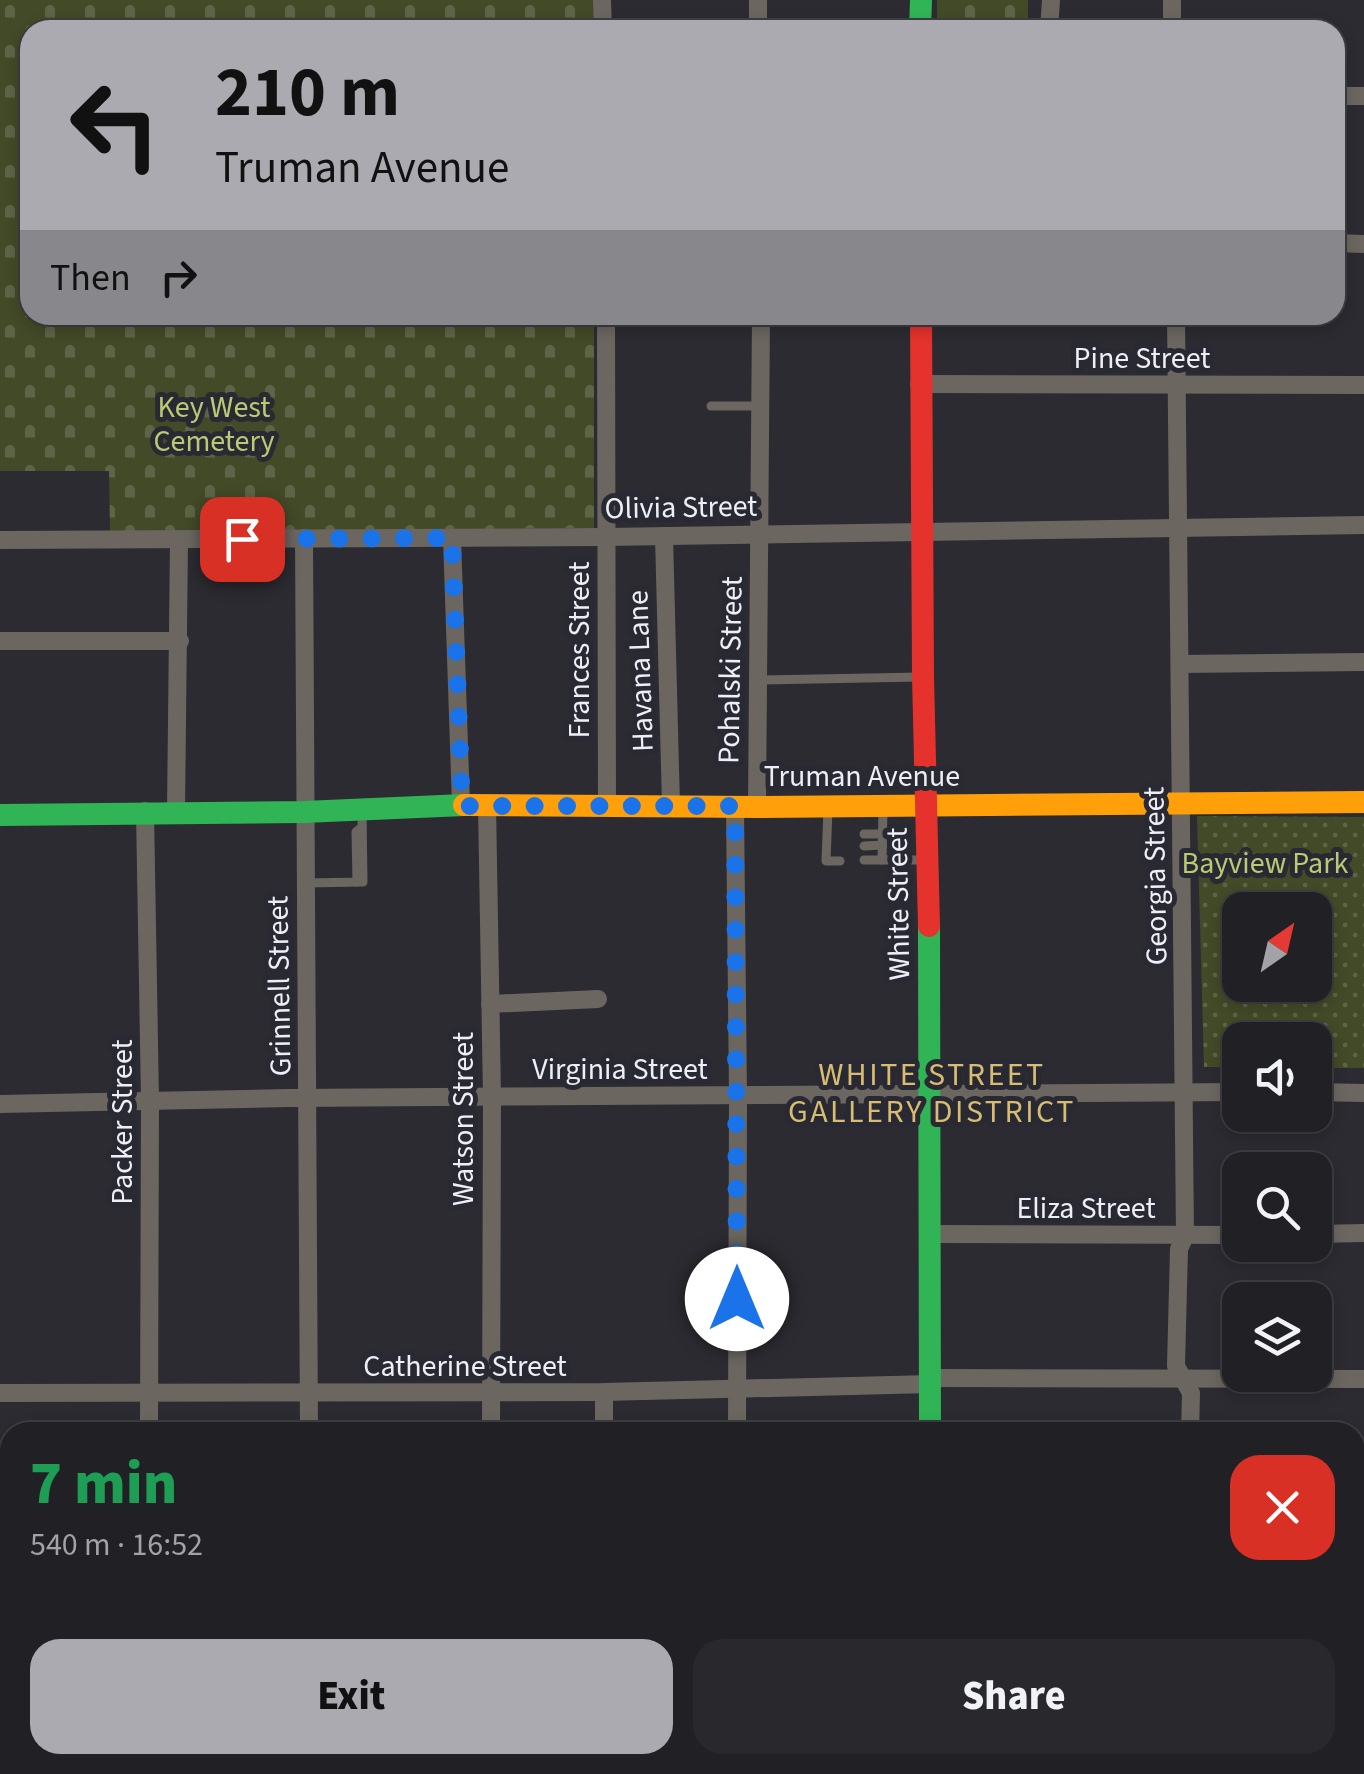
<!DOCTYPE html>
<html lang="en">
<head>
<meta charset="utf-8">
<style>
	body { margin:0; font-family:"Source Sans 3",sans-serif; background:#28282d; color:#f1f3f6; height:100vh; display:flex; flex-direction:column; font-size:38px; white-space:nowrap }
	* { box-sizing:border-box; margin:0 }
	p { font-size:32px; color:#a2a3a7 }
	.icon { flex:none; width:55px; height:55px; fill:none; stroke:currentColor; stroke-width:2; stroke-linecap:round; stroke-linejoin:round }
	.map { position:relative; flex:1; overflow:hidden }
	.details { position:absolute; left:0px; top:1422px; width:1365px; height:352px; display:flex; flex-direction:column; background:#202025; border-radius:30px 30px 0 0; box-shadow:0 5px 15px #0003,0 0 0 2px #3d3e42 }
	.details>* { flex:none }
	.guide { position:absolute; left:20px; top:20px; width:1325px; height:305px; border-radius:30px; box-shadow:0 5px 15px #0003,0 0 0 2px #3d3e42; background:#aaaab0; color:#111; overflow:hidden }
	.needle { width:65px; rotate:34deg }
	.buttons { position:absolute; left:1222px; top:892px; display:grid; gap:20px }
	.buttons a { display:grid; place-items:center; width:110px; height:110px; border-radius:20px; background:#202025; box-shadow:0 5px 15px #0003,0 0 0 2px #3d3e42; font-size:50px }
	.pin { position:absolute; display:grid; place-items:center; width:85px; height:85px; color:#fff; margin:-42px; border-radius:20px; box-shadow:0 5px 15px #0006 }
	.me { position:absolute; width:110px; margin:-55px; rotate:0deg; stroke-linejoin:round; filter:drop-shadow(0 0 8px #0008) }
	.turn { display:flex; align-items:center; gap:35px; height:210px; padding:0 30px; font-size:45px }
	.turn .icon { width:130px; height:130px; stroke-width:2.5 }
	.turn b { display:block; font-size:70px; line-height:85px }
	.then { display:flex; align-items:center; height:95px; padding:0 30px; background:#0003; gap:20px; font-size:38px }
	.round { display:grid; place-items:center; flex:none; width:105px; height:105px; border-radius:30px; background:#28282d }
	.head { display:flex; align-items:center; justify-content:space-between; height:170px; padding:0 30px }
	h1 { font-size:60px; font-weight:800; line-height:75px; color:#1e9e55 }
	.action { display:flex; gap:20px; margin-top:auto; padding:20px 30px }
	.action a { flex:1; height:115px; border-radius:30px; background:#aaaab0; color:#111; font-size:40px; font-weight:800; line-height:115px; text-align:center }
	.action a+a { background:#28282d; color:#f1f3f6 }
	.map>svg:first-child { display:block }
	.cemetery { fill:url(#cemetery-stones) }
	.park { fill:url(#park-dots); fill-rule:evenodd }
	.lines { fill:none; stroke-linecap:round; stroke-linejoin:round }
	.lane { stroke:#6b6660; stroke-width:9 }
	.street { stroke:#6b6660; stroke-width:18 }
	.fast { stroke:#30b455; stroke-width:22 }
	.slow { stroke:#ff9f0a; stroke-width:22 }
	.jam { stroke:#e5322d; stroke-width:22 }
	.route { stroke:#1a73e8; stroke-width:18; stroke-dasharray:0 32.4 }
	.labels { text-anchor:middle; stroke-width:10; stroke-linejoin:round; paint-order:stroke }
	.street-label { font-size:30px; fill:#eeeff5; stroke:#292933 }
	.park-label { font-size:30px; fill:#b8ca73; stroke:#292933 }
	.neighbourhood-label { font-size:32px; letter-spacing:2.5px; fill:#d7bc71; stroke:#292933 }
</style>
</head>
<body>
<div class="map">
<svg width="1364" height="1774" viewBox="0 0 1364 1774">
	<defs>
		<pattern id="cemetery-stones" width="16" height="16" patternUnits="userSpaceOnUse" patternTransform="scale(2.5)"><rect width="16" height="16" fill="#434a27"/><path d="M2 7V4a2 2 0 0 1 4 0v3zM10 15v-3a2 2 0 0 1 4 0v3z" fill="#5e6447"/></pattern>
		<pattern id="park-dots" width="8" height="8" patternUnits="userSpaceOnUse" patternTransform="scale(2.5)"><rect width="8" height="8" fill="#434a27"/><path d="M2 2h.1M6 6h.1" fill="none" stroke="#5e6447" stroke-width="1.8" stroke-linecap="round"/></pattern>
	</defs>
	<rect width="100%" height="100%" fill="#2b2b31"/>
	<g class="cemetery">
		<polygon points="0,0 594,0 594,30 30,30 30,315 594,315 594,528 110,532 109,471 0,471"/>
		<polygon points="937,0 1028,0 1028,25 937,23"/>
	</g>
	<path class="park" d="M1197 816 1364 817V1068H1315V1040H1240V1067H1204ZM1240 910H1315V985H1240Z"/>
	<g class="lines">
		<g class="lane">
			<polyline points="711,406 760,406"/>
			<polyline points="757,680 920,677"/>
			<polyline points="828,809 826,861 840,861"/>
			<polyline points="883,809 882,860 926,860"/>
			<polyline points="864,834 883,834"/>
			<polyline points="864,846 883,845"/>
			<polyline points="864,860 882,860"/>
			<polyline points="357,882 356,832 362,827"/>
			<polyline points="305,883 363,882 362,812"/>
			<polyline points="1108,1765 1109,1774"/>
			<polyline points="1061,1774 1061,1765"/>
			<polyline points="1155,1774 1155,1765"/>
		</g>
		<g class="street">
			<polyline points="602,0 603,30"/>
			<polyline points="758,0 758,30"/>
			<polyline points="1049,30 1051,0"/>
			<polyline points="1172,30 1172,0"/>
			<polyline points="1335,96 1364,96"/>
			<polyline points="1335,243 1364,244"/>
			<polyline points="606,315 607,805"/>
			<polyline points="1176,315 1185,1236 1179,1249 1176,1366 1191,1393 1190,1432"/>
			<polyline points="919,384 1364,385"/>
			<polyline points="664,536 671,806"/>
			<polyline points="304,538 309,1432"/>
			<polyline points="452,538 461,805"/>
			<polyline points="0,540 606,537 1364,525"/>
			<polyline points="0,641 180,641"/>
			<polyline points="1180,664 1364,662"/>
			<polyline points="487,804 492,1097 491,1432"/>
			<polyline points="735,806 738,1096 737,1432"/>
			<polyline points="757,807 761,315"/>
			<polyline points="145,811 150,1100 149,1432"/>
			<polyline points="176,811 179,540"/>
			<polyline points="490,1004 598,999"/>
			<polyline points="1315,1092 1364,1093"/>
			<polyline points="0,1104 289,1098 1240,1092"/>
			<polyline points="931,1234 1240,1235"/>
			<polyline points="1315,1234 1364,1233"/>
			<polyline points="931,1378 1364,1379"/>
			<polyline points="0,1393 604,1392 931,1384"/>
			<polyline points="604,1432 604,1392"/>
			<polyline points="1355,1525 1364,1525"/>
			<polyline points="313,1765 313,1774"/>
		</g>
		<g class="fast">
			<polyline points="920,30 921,0"/>
			<polyline points="0,815 304,812 464,805"/>
			<polyline points="929,926 930,1432"/>
		</g>
		<g class="slow">
			<polyline points="464,805 757,807 1364,802"/>
			<polyline points="1355,1680 1364,1680"/>
		</g>
		<g class="jam">
			<polyline points="921,315 923,677 929,926"/>
			<polyline points="0,1685 10,1685"/>
			<polyline points="932,1765 932,1774"/>
			<polyline points="75,1774 76,1765"/>
		</g>
	</g>
	<g class="lines">
		<polyline class="route" points="242,539 452,538 462,806 735,806 737,1299"/>
	</g>
	<g class="labels">
		<g class="street-label">
			<text x="1142" y="368">Pine Street</text>
			<text transform="translate(681 507) rotate(-1)" y="10">Olivia Street</text>
			<text transform="translate(579 650) rotate(-90)" y="10">Frances Street</text>
			<text transform="translate(730 670) rotate(-89)" y="10">Pohalski Street</text>
			<text transform="translate(640 671) rotate(-92)" y="10">Havana Lane</text>
			<text x="862" y="786">Truman Avenue</text>
			<text transform="translate(1155 876) rotate(-91)" y="10">Georgia Street</text>
			<text transform="translate(898 904) rotate(-91)" y="10">White Street</text>
			<text transform="translate(279 986) rotate(-91)" y="10">Grinnell Street</text>
			<text x="620" y="1079">Virginia Street</text>
			<text transform="translate(463 1119) rotate(-90)" y="10">Watson Street</text>
			<text transform="translate(122 1122) rotate(-90)" y="10">Packer Street</text>
			<text x="1086" y="1218">Eliza Street</text>
			<text x="465" y="1376">Catherine Street</text>
		</g>
		<g class="park-label">
			<text x="214" y="417">Key West<tspan x="214" dy="34">Cemetery</tspan></text>
			<text x="1265" y="873">Bayview Park</text>
		</g>
		<g class="neighbourhood-label">
			<text x="932" y="1085">WHITE STREET<tspan x="932" dy="37">GALLERY DISTRICT</tspan></text>
		</g>
	</g>
</svg>
<div class="buttons">
<a><svg class="needle" viewBox="-14 -14 28 28"><path d="M0-13l5 13h-10z" fill="#e53935"/><path d="M0 13l5-13h-10z" fill="#a2a3a7"/></svg></a>
<a><svg class="icon" aria-label="sound" viewBox="0 0 24 24"><path d="M4 9h4l5-4v14l-5-4H4zM17 9q2 3 0 6"/></svg></a>
<a><svg class="icon" aria-label="search" viewBox="0 0 24 24"><circle cx="10" cy="10" r="6"/><path d="M15 15l6 6"/></svg></a>
<a><svg class="icon" aria-label="layers" viewBox="0 0 24 24"><path d="M12 4l9 5-9 5-9-5zM3 14l9 5 9-5"/></svg></a>
</div>
<div class="pin" style="left:242px;top:539px;background:#d93025"><svg class="icon" aria-label="arrive" viewBox="0 0 24 24"><path d="M6 21V4h12l-3 4 3 4H6"/></svg></div>
<svg class="me" style="left:737px;top:1299px" viewBox="-20 -20 40 40"><circle r="19" fill="#fff"/><path d="M0-13L10 11 0 6-10 11z" fill="#1a73e8"/></svg>
<div class="guide">
<div class="turn"><svg class="icon" aria-label="left" viewBox="0 0 24 24"><path d="M17 20v-9H6M10 6l-5 5 5 5"/></svg><div><b>210 m</b>Truman Avenue</div></div>
<div class="then">Then<svg class="icon" aria-label="right" viewBox="0 0 24 24"><path d="M7 20v-9h11M14 6l5 5-5 5"/></svg></div>
</div>
<section class="details">
<div class="head"><div><h1>7 min</h1><p>540 m · 16:52</p></div><a class="round" style="background:#d93025;color:#fff"><svg class="icon" aria-label="close" viewBox="0 0 24 24"><path d="M6 6l12 12M18 6L6 18"/></svg></a></div>
<div class="action"><a>Exit</a><a>Share</a></div>
</section>
</div>
</body>
</html>
